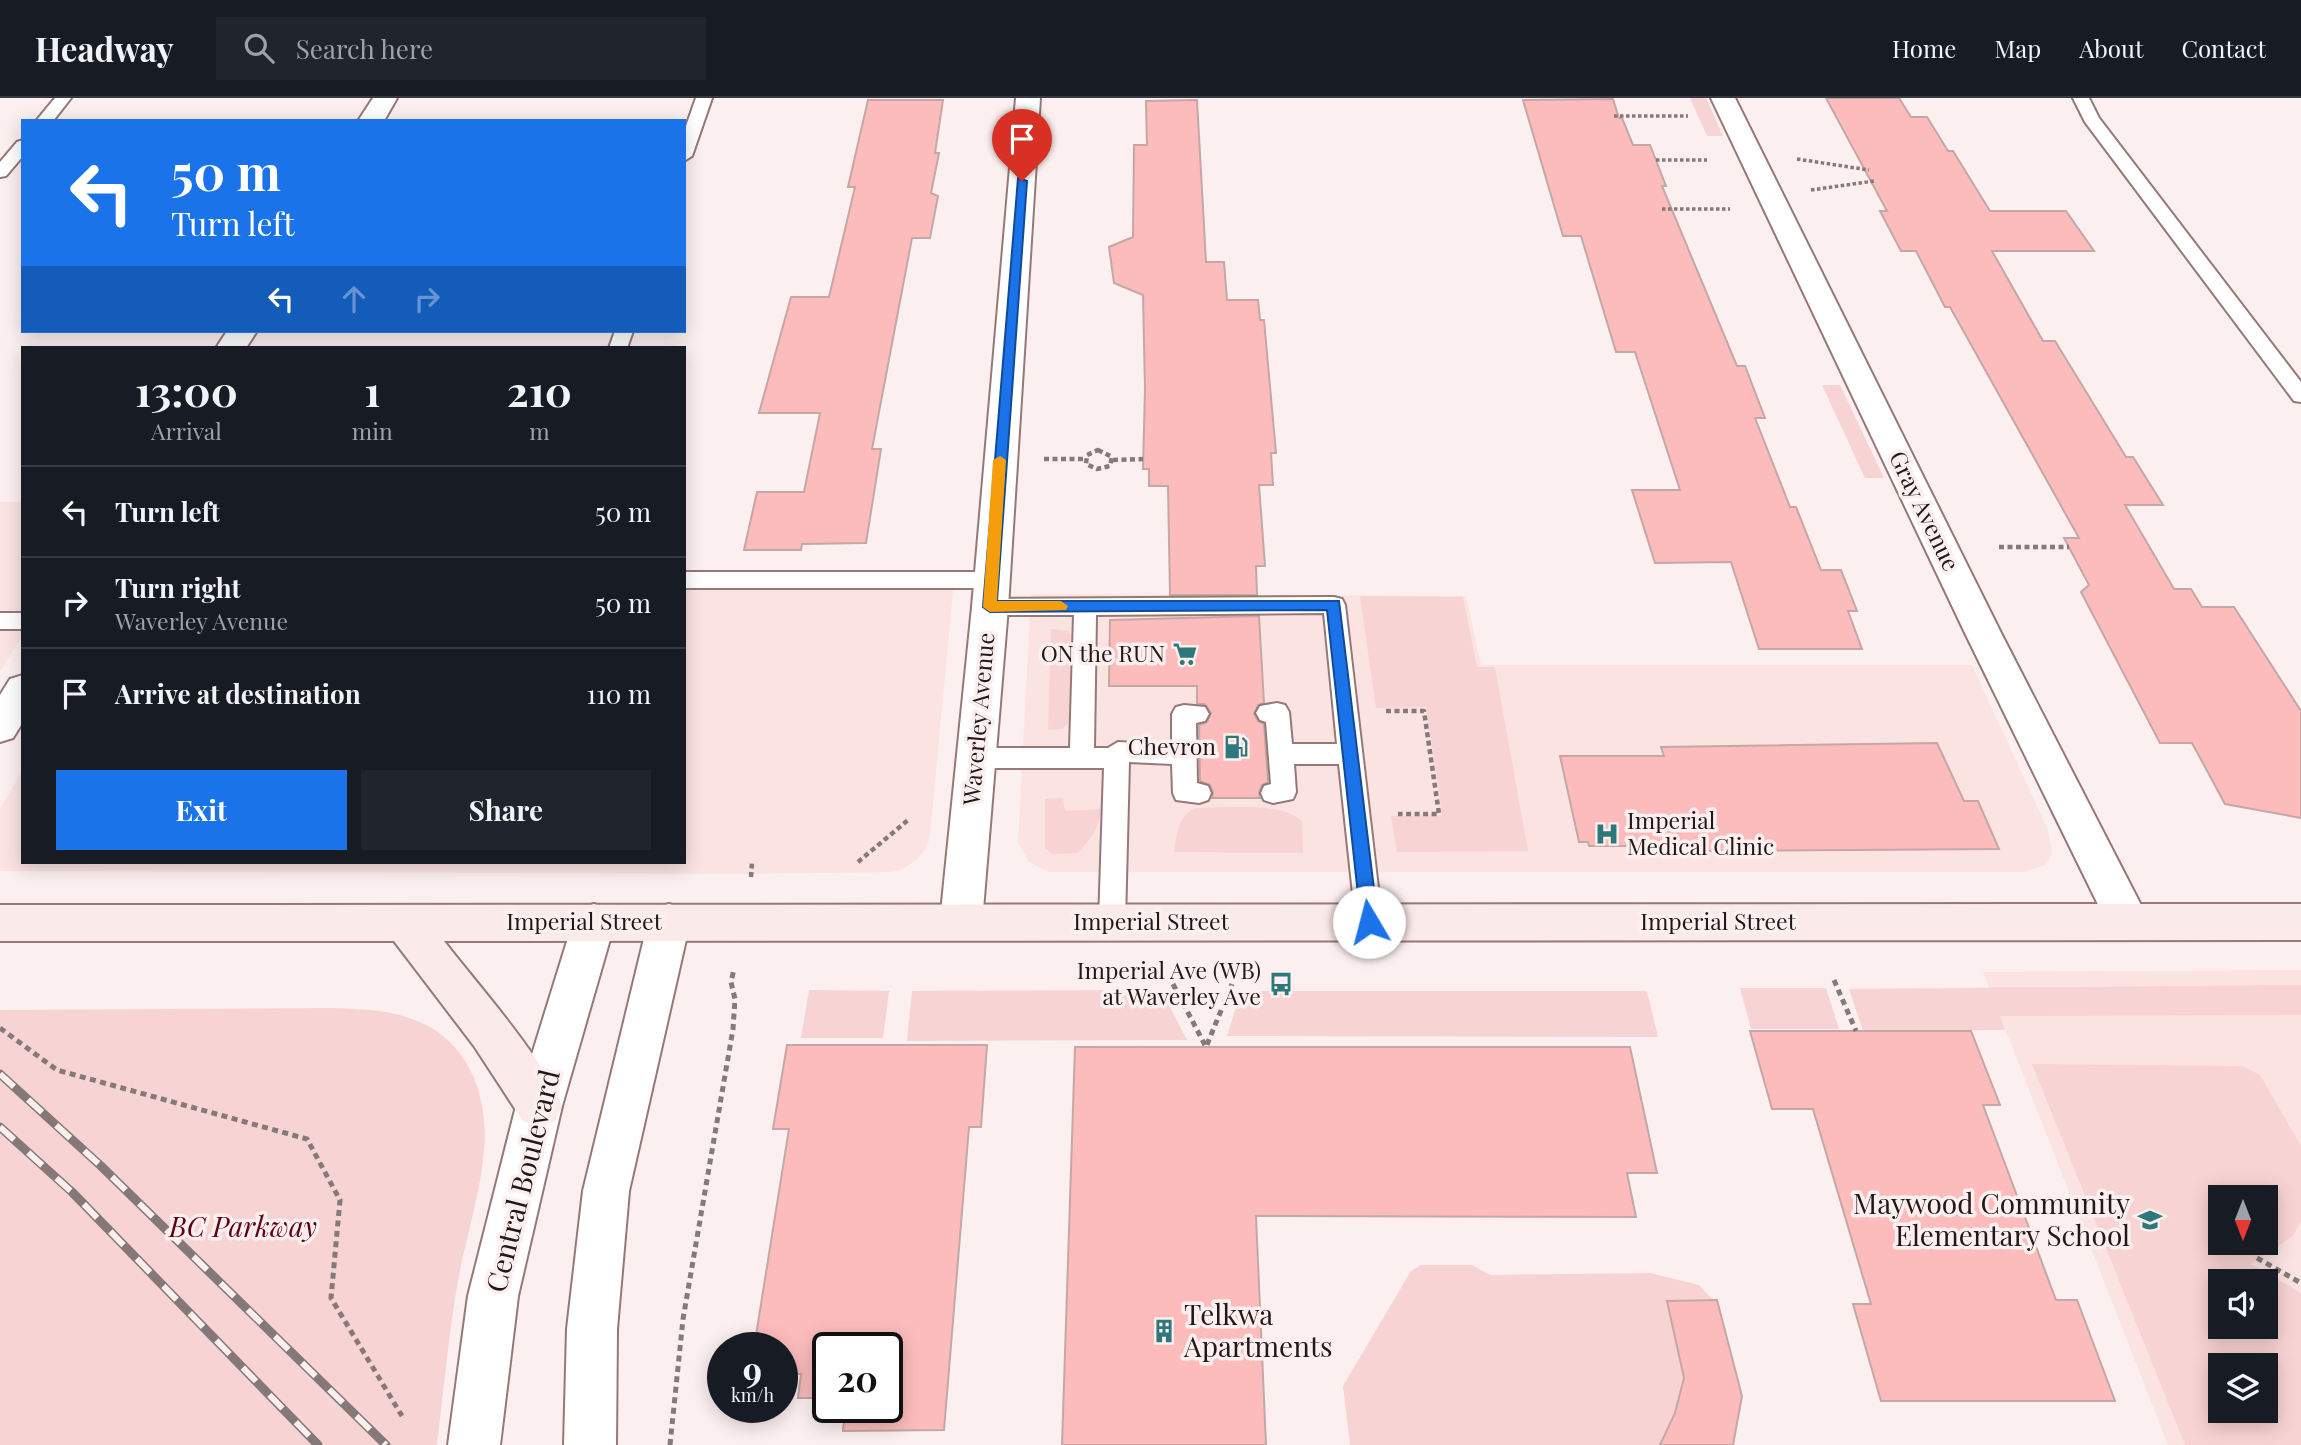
<!DOCTYPE html>
<html lang="en">
<head>
<meta charset="utf-8">
<style>
	body { margin:0; font-family:"Playfair Display",serif; background:#20242c; color:#f1f3f6; height:100vh; display:flex; flex-direction:column; font-size:26px; white-space:nowrap }
	* { box-sizing:border-box; margin:0 }
	p { font-size:23px; color:#9ea1a6 }
	.icon { flex:none; width:38px; height:38px; fill:none; stroke:currentColor; stroke-width:2; stroke-linecap:round; stroke-linejoin:round }
	.map { position:relative; flex:1; overflow:hidden }
	.side { position:absolute; left:21px; top:248px; width:665px; height:518px; display:flex; flex-direction:column; background:#171b24; border-radius:0px; box-shadow:0 4px 18px #0003 }
	.side>* { flex:none }
	.hud { position:absolute; left:21px; top:21px; width:665px; height:214px; border-radius:0px; box-shadow:0 4px 18px #0003; background:#1a73e8; color:#fff; overflow:hidden }
	.needle { width:46px; rotate:180deg }
	.buttons { position:absolute; left:2208px; top:1087px; display:grid; gap:14px }
	.buttons a { display:grid; place-items:center; width:70px; height:70px; border-radius:0px; background:#171b24; box-shadow:0 4px 18px #0003; font-size:35px }
	.speed { position:absolute; left:707px; top:1234px; display:flex; gap:14px; font-size:35px; font-weight:700; text-align:center }
	.speed>* { display:grid; place-content:center; width:91px; height:91px; border-radius:50%; background:#171b24; box-shadow:0 4px 18px #0003; line-height:1 }
	.speed small { font-size:18px; font-weight:400 }
	.speed .limit { border:4px solid #111; border-radius:10px; background:#fff; color:#111 }
	.pin { position:absolute; display:grid; place-items:center; width:60px; height:60px; color:#fff; margin:-72px -30px; border-radius:50% 50% 50% 0; rotate:-45deg; box-shadow:0 0 7px #0007 }
	.pin .icon { rotate:45deg }
	.me { position:absolute; width:77px; margin:-38px; rotate:352deg; stroke-linejoin:round; filter:drop-shadow(0 0 5px #0008) }
	.turn { display:flex; align-items:center; gap:24px; height:147px; padding:0 35px; font-size:32px }
	.turn .icon { width:91px; height:91px; stroke-width:2.5 }
	.turn b { display:block; font-size:49px; line-height:60px }
	.lanes { display:flex; align-items:center; height:66px; padding:0 35px; background:#0003; justify-content:center; gap:35px; direction:ltr }
	.lanes .off { opacity:.35 }
	.eta { display:flex; justify-content:space-evenly; align-items:center; height:119px; text-align:center }
	.eta b { font-size:42px; font-weight:700; line-height:49px }
	.primary-button { display:flex; gap:14px; margin-top:auto; padding:14px 35px }
	.primary-button a { flex:1; height:80px; border-radius:0px; background:#1a73e8; color:#fff; font-size:28px; font-weight:700; line-height:80px; text-align:center }
	.primary-button a+a { background:#20242c; color:#f1f3f6 }
	ul { padding:0; list-style:none }
	li { display:flex; align-items:center; gap:21px; height:91px; padding:0 35px; border-top:2px solid #363941 }
	li div { flex:1 }
	li b { display:block; font-size:26px }
	li em { font-style:normal }
	header { display:flex; align-items:center; gap:42px; box-sizing:border-box; height:98px; padding:0 35px; background:#171b24; border-bottom:2px solid #363941 }
	header strong { font-size:33px }
	nav { display:flex; gap:38px; margin-inline-start:auto; font-size:24px }
	.search { width:490px; height:63px; background:#20242c; display:flex; align-items:center; gap:18px; box-sizing:border-box; padding:0 24px; border-radius:0px; color:#9ea1a6; font-size:26px }
	.map>svg:first-child { display:block }
	.built { fill:#fbe3e2; fill-rule:evenodd }
	.green { fill:#f8d3d3; fill-rule:evenodd }
	.building { fill:#fdbcbc; stroke:#c5a7a6; stroke-width:2 }
	.lines { fill:none; stroke-linecap:round; stroke-linejoin:round }
	.service-casing { stroke:#957978; stroke-width:4 }
	.minor-casing { stroke:#957978; stroke-width:4 }
	.tertiary-casing { stroke:#957978; stroke-width:4 }
	.secondary-casing { stroke:#957978; stroke-width:4 }
	.path-far2 { stroke:#857a7a; stroke-width:3.5; stroke-dasharray:3.5 2.5; stroke-linecap:butt }
	.path-far1 { stroke:#857a7a; stroke-width:4.5; stroke-dasharray:5 3.5; stroke-linecap:butt }
	.path { stroke:#857a7a; stroke-width:5; stroke-dasharray:6 4.5; stroke-linecap:butt }
	.service { fill:#fff; fill-rule:evenodd }
	.minor { fill:#fff; fill-rule:evenodd }
	.tertiary { fill:#fff; fill-rule:evenodd }
	.secondary { fill:#fbeaea; fill-rule:evenodd }
	.rail-casing { stroke:#847878; stroke-width:9 }
	.rail { stroke:#fcefef; stroke-width:6; stroke-dasharray:19; stroke-linecap:butt }
	.route { fill:#1a73e8; stroke:#114b97; stroke-width:2 }
	.slow { fill:#f59e0b }
	.labels { text-anchor:middle; stroke-width:7; stroke-linejoin:round; paint-order:stroke }
	.street-label { font-size:23px; fill:#231818; stroke:#fcefef }
	.poi-label { font-size:23px; fill:#231818; stroke:#fcefef; text-anchor:end }
	.near-street-label { font-size:28px; fill:#231818; stroke:#fcefef }
	.near-poi-label { font-size:28px; fill:#231818; stroke:#fcefef; text-anchor:end }
	.near-park-label { font-size:28px; font-style:italic; fill:#600015; stroke:#fcefef }
</style>
</head>
<body>
<header>
<strong>Headway</strong>
<div class="search"><svg class="icon" aria-label="search" viewBox="0 0 24 24"><circle cx="10" cy="10" r="6"/><path d="M15 15l6 6"/></svg>Search here</div>
<nav><a>Home</a><a>Map</a><a>About</a><a>Contact</a></nav>
</header>
<div class="map">
<svg width="2301" height="1347" viewBox="0 0 2301 1347">
	<rect width="100%" height="100%" fill="#fcefef"/>
	<g class="built">
		<polygon points="0,404 23,404 23,537 0,573"/>
		<polygon points="684,482 954,482 930,738 927,749 916,762 903,771 890,774 751,776 0,773 0,711 23,672 23,765 684,765"/>
		<polygon points="1031,496 1466,498 1481,567 1972,567 2048,732 2052,756 2046,767 2024,774 1048,774 1029,764 1018,745"/>
		<path d="M2301 872V1347H2168L1983 874ZM2221 1099H2266V1144H2221ZM2221 1183H2266V1228H2221ZM2221 1267H2266V1312H2221Z"/>
	</g>
	<g class="green">
		<polygon points="1690,0 1706,0 1723,38 1707,38"/>
		<polygon points="1822,287 1840,287 1884,380 1865,380"/>
		<polygon points="1360,498 1463,499 1477,569 1495,569 1528,753 1397,754 1391,718 1442,717 1426,609 1376,610"/>
		<polygon points="1051,531 1068,533 1075,541 1070,624 1062,631 1048,632"/>
		<path d="M1063 700 1065 713 1101 711C1100 730 1090 741 1078 755L1052 756 1045 750V701Z"/>
		<path d="M1195 710C1224 710 1280 703 1302 723L1303 755 1174 754C1177 736 1178 718 1195 710Z"/>
		<polygon points="2301,887 2301,917 2000,918 2005,932 1863,933 1849,891"/>
		<polygon points="1740,890 1826,890 1839,931 1751,931"/>
		<polygon points="809,892 889,893 883,940 801,940"/>
		<polygon points="1161,892 1187,942 907,943 912,893"/>
		<polygon points="1241,893 1647,893 1658,939 1227,938"/>
		<path d="M330 910C357 911 384 911 409 920 467 938 489 996 484 1052 481 1092 468 1133 460 1172 449 1230 444 1289 437 1347H0V912Z"/>
		<path d="M2032 966 2242 968 2260 977 2301 1048V1123L2293 1138 2250 1166 2301 1195V1347H2185ZM2221 1099H2266V1144H2221ZM2221 1183H2266V1228H2221ZM2221 1267H2266V1312H2221Z"/>
		<polygon points="1421,1167 1472,1167 1490,1177 1650,1175 1699,1187 1713,1202 1667,1204 1684,1280 1675,1315 1660,1347 1350,1347 1343,1288 1411,1173"/>
	</g>
	<g class="building">
		<polygon points="1826,0 1899,0 1911,19 1927,19 1948,53 1953,53 1990,113 2066,113 2094,153 1992,153 2043,243 2055,243 2126,359 2133,359 2163,407 2125,407 2174,491 2191,491 2202,509 2234,509 2301,613 2301,720 2225,706 2192,645 2160,645 2081,494 2089,487 2064,440 2079,440 1950,209 1945,209 1916,153 1901,153 1880,113 1887,113"/>
		<polygon points="1613,1 1619,20 1622,20 1633,47 1650,47 1666,88 1662,88 1737,268 1745,268 1765,320 1755,320 1790,409 1796,409 1821,472 1841,472 1857,513 1848,513 1862,551 1759,551 1731,464 1655,465 1632,392 1680,392 1635,254 1616,254 1581,138 1563,138 1523,2"/>
		<polygon points="868,2 943,2 935,55 939,55 931,95 938,98 930,140 912,140 872,351 881,351 866,445 802,446 801,452 744,452 757,394 804,394 820,315 759,315 791,199 829,199 855,89 848,89"/>
		<polygon points="1197,2 1206,164 1224,164 1227,202 1258,202 1260,222 1264,222 1276,355 1271,355 1273,387 1259,387 1265,468 1256,468 1257,497 1170,497 1168,388 1149,388 1149,371 1143,371 1145,290 1143,197 1114,185 1109,149 1133,139 1134,47 1147,47 1146,3"/>
		<polygon points="1259,518 1264,605 1258,607 1254,616 1258,623 1264,626 1268,684 1262,687 1259,694 1260,700 1212,700 1213,694 1210,687 1200,683 1199,627 1207,624 1211,615 1205,606 1197,606 1197,588 1109,588 1110,522"/>
		<polygon points="1937,645 1964,703 1978,703 1999,751 1691,753 1689,748 1589,748 1588,744 1579,744 1560,658 1664,658 1661,649"/>
		<polygon points="1750,933 1971,933 2000,1007 1983,1007 2056,1202 2077,1202 2115,1303 1881,1303 1853,1206 1871,1206 1813,1011 1772,1011"/>
		<polygon points="787,947 987,947 981,1029 969,1029 944,1332 843,1333 845,1309 887,1309 887,1250 828,1250 828,1300 798,1300 801,1276 782,1276 782,1250 754,1250 789,1031 773,1031"/>
		<polygon points="1075,949 1630,949 1657,1075 1627,1075 1636,1119 1256,1118 1266,1347 1062,1347"/>
		<polygon points="1717,1202 1742,1298 1733,1347 1660,1347 1675,1315 1684,1280 1667,1203"/>
	</g>
	<g class="lines">
		<g class="service-casing">
			<g id="service">
				<polygon points="55,0 71,0 53,23 36,23"/>
				<polygon points="696,0 712,0 692,58 684,63 684,34"/>
				<polygon points="2073,0 2089,0 2099,20 2301,284 2301,304 2294,303 2085,24"/>
				<polygon points="23,42 23,58 6,78 0,79 0,64 17,44"/>
				<polygon points="615,233 633,233 627,250 609,250"/>
				<polygon points="684,474 990,474 998,476 1001,482 998,488 990,490 684,490"/>
				<polygon points="1334,499 1342,501 1345,507 1382,824 1378,832 1369,836 1360,832 1356,824 1339,666 1294,666 1296,694 1293,701 1273,705 1264,702 1261,695 1264,688 1271,686 1266,624 1260,622 1256,615 1260,608 1277,605 1285,607 1289,614 1292,646 1337,646 1324,515 1096,517 1094,650 1108,650 1118,644 1172,647 1172,616 1176,609 1184,607 1205,609 1209,616 1205,623 1196,625 1197,685 1208,688 1211,695 1208,702 1199,705 1176,702 1173,695 1172,666 1129,664 1125,824 1121,832 1112,836 1103,832 1099,824 1104,670 976,670 967,667 964,660 967,653 976,650 1070,650 1074,517 990,517 982,515 979,509 982,503 990,501"/>
				<rect x="0" y="515" width="23" height="16"/>
			</g>
		</g>
		<g class="minor-casing">
			<g id="minor">
				<polygon points="373,0 397,0 384,23 358,23"/>
				<polygon points="1016,0 1040,0 1008,509 982,824 976,837 961,842 946,837 940,824 972,509"/>
				<polygon points="1711,0 1735,0 2001,535 2143,811 2149,824 2143,837 2128,842 2113,837 1965,535"/>
				<polygon points="227,233 257,233 246,250 216,250"/>
				<polygon points="23,577 23,624 13,640 0,644 0,597 10,581"/>
			</g>
		</g>
		<g class="tertiary-casing">
			<g id="tertiary">
				<polygon points="594,806 609,811 615,824 562,1008 518,1198 500,1347 448,1347 468,1198 516,1008 573,824 579,811"/>
				<polygon points="669,806 684,811 690,824 629,1093 617,1231 616,1347 564,1347 567,1231 583,1093 648,824 654,811"/>
			</g>
		</g>
		<g class="secondary-casing">
			<path id="secondary" d="M2301 806V842L444 843C481 891 538 953 562 1008L555 1023 539 1030 523 1023 474 948 394 843H0V807Z"/>
		</g>
		<g class="path-far2">
			<polyline points="1614,18 1688,18"/>
			<polyline points="1797,61 1869,72"/>
			<polyline points="1656,62 1707,62"/>
			<polyline points="1811,92 1874,83"/>
			<polyline points="1662,111 1730,111"/>
		</g>
		<g class="path-far1">
			<polygon points="1098,352 1112,359 1110,368 1097,371 1086,366 1087,357"/>
			<polyline points="1044,361 1085,361"/>
			<polyline points="1113,362 1143,361"/>
			<polyline points="1999,449 2069,449"/>
			<polyline points="1386,613 1424,613 1439,716 1398,716"/>
			<polyline points="1630,742 1634,757"/>
			<polyline points="1641,742 1645,757"/>
			<polyline points="858,764 908,722"/>
			<polyline points="751,779 752,764"/>
		</g>
		<g class="path">
			<polyline points="1834,882 1856,933"/>
			<polyline points="1173,886 1206,949 1232,886"/>
			<polyline points="0,930 57,972 307,1041 340,1102 331,1200 402,1318"/>
			<polyline points="2257,1160 2301,1185"/>
			<polyline points="670,1347 683,1221 733,931 735,901 731,884 734,871"/>
		</g>
		<use href="#service" class="service"/>
		<use href="#minor" class="minor"/>
		<use href="#tertiary" class="tertiary"/>
		<use href="#secondary" class="secondary"/>
		<g class="rail-casing">
			<g id="rail">
				<polyline points="0,976 101,1068 386,1347"/>
				<polyline points="0,1029 72,1094 318,1347"/>
			</g>
		</g>
		<use href="#rail" class="rail"/>
	</g>
	<polygon class="route" points="1018,80 1027,83 997,503 1339,503 1378,824 1375,829 1369,832 1363,829 1361,824 1327,512 990,514 983,509"/>
	<polygon class="slow" points="1000,358 1006,362 997,503 1061,503 1068,508 1066,512 990,514 983,509 993,362"/>
	<defs>
		<g id="supermarket-bare" transform="scale(1.89)"><path d="M-6-5.5h2.5l.6 2H6L4.5 2H-2.5L-4.4-4H-6ZM-1.5 3.2a1.3 1.3 0 1 0 .1 0ZM3 3.2a1.3 1.3 0 1 0 .1 0Z" fill="#2e787b" stroke="#fcefef" stroke-width="2.5" paint-order="stroke"/></g>
		<g id="fuel-bare" transform="scale(1.89)"><path d="M-5.5-6h7V0h2V4h1.3V-2.5L3-4.5l.8-.8L6-3V5H2.5V1h-1V6h-7ZM-4.2-4.7v3.2H.2V-4.7Z" fill="#2e787b" stroke="#fcefef" stroke-width="2.5" paint-order="stroke"/></g>
		<g id="hospital-bare" transform="scale(1.89)"><path d="M-5-5h3v3.5h4V-5h3V5h-3V1.5h-4V5h-3Z" fill="#2e787b" stroke="#fcefef" stroke-width="2.5" paint-order="stroke"/></g>
		<g id="bus-bare" transform="scale(1.89)"><path d="M-5-6H5V4H4V6H2V4H-2V6H-4V4H-5ZM-3.5-4V0h7V-4ZM-3.5 1.2v1.5H-2V1.2ZM2 1.2v1.5H3.5V1.2Z" fill="#2e787b" stroke="#fcefef" stroke-width="2.5" paint-order="stroke"/></g>
		<g id="school-bare" transform="scale(1.89)"><path d="M0-5L7-2L0 1L-7-2ZM-4 1L0 2.5L4 1V4Q0 6-4 4Z" fill="#2e787b" stroke="#fcefef" stroke-width="2.5" paint-order="stroke"/></g>
		<g id="building-bare" transform="scale(1.89)"><path d="M-4-6H4V6H1V3H-1V6H-4ZM-2.5-4.3h1.7v1.8h-1.7ZM.8-4.3h1.7v1.8H.8ZM-2.5-1h1.7V.8h-1.7ZM.8-1h1.7V.8H.8Z" fill="#2e787b" stroke="#fcefef" stroke-width="2.5" paint-order="stroke"/></g>
	</defs>
	<g fill-rule="evenodd">
		<use href="#supermarket-bare" x="1185" y="556"/>
		<use href="#fuel-bare" x="1236" y="649"/>
		<use href="#hospital-bare" x="1607" y="736"/>
		<use href="#bus-bare" x="1281" y="886"/>
		<use href="#school-bare" x="2150" y="1122"/>
		<use href="#building-bare" x="1164" y="1233"/>
	</g>
	<g class="labels">
		<g class="street-label">
			<text transform="translate(1924 413) rotate(64)" y="8">Gray Avenue</text>
			<text transform="translate(979 621) rotate(-85)" y="8">Waverley Avenue</text>
			<text x="584" y="832">Imperial Street</text>
			<text x="1151" y="832">Imperial Street</text>
			<text x="1718" y="832">Imperial Street</text>
		</g>
		<g class="poi-label">
			<text x="1165" y="564">ON the RUN</text>
			<text x="1216" y="657">Chevron</text>
			<text x="1627" y="731" text-anchor="start">Imperial<tspan x="1627" dy="26">Medical Clinic</tspan></text>
			<text x="1261" y="881">Imperial Ave (WB)<tspan x="1261" dy="26">at Waverley Ave</tspan></text>
		</g>
		<g class="near-street-label">
			<text transform="translate(523 1083) rotate(-76)" y="10">Central Boulevard</text>
		</g>
		<g class="near-poi-label">
			<text x="2130" y="1116">Maywood Community<tspan x="2130" dy="32">Elementary School</tspan></text>
			<text x="1184" y="1227" text-anchor="start">Telkwa<tspan x="1184" dy="32">Apartments</tspan></text>
		</g>
		<g class="near-park-label">
			<text x="243" y="1139">BC Parkway</text>
		</g>
	</g>
</svg>
<div class="buttons">
<a><svg class="needle" viewBox="-14 -14 28 28"><path d="M0-13l5 13h-10z" fill="#e53935"/><path d="M0 13l5-13h-10z" fill="#9ea1a6"/></svg></a>
<a><svg class="icon" aria-label="sound" viewBox="0 0 24 24"><path d="M4 9h4l5-4v14l-5-4H4zM17 9q2 3 0 6"/></svg></a>
<a><svg class="icon" aria-label="layers" viewBox="0 0 24 24"><path d="M12 4l9 5-9 5-9-5zM3 14l9 5 9-5"/></svg></a>
</div>
<div class="speed"><div>9<small>km/h</small></div><div class="limit">20</div></div>
<div class="pin" style="left:1022px;top:83px;background:#d93025"><svg class="icon" aria-label="arrive" viewBox="0 0 24 24"><path d="M6 21V4h12l-3 4 3 4H6"/></svg></div>
<svg class="me" style="left:1369px;top:824px" viewBox="-20 -20 40 40"><circle r="19" fill="#fff"/><path d="M0-13L10 11 0 6-10 11z" fill="#1a73e8"/></svg>
<div class="hud">
<div class="turn"><svg class="icon" aria-label="left" viewBox="0 0 24 24"><path d="M17 20v-9H6M10 6l-5 5 5 5"/></svg><div><b>50 m</b>Turn left</div></div>
<div class="lanes"><svg class="icon" aria-label="left" viewBox="0 0 24 24"><path d="M17 20v-9H6M10 6l-5 5 5 5"/></svg><svg class="icon off" aria-label="ahead" viewBox="0 0 24 24"><path d="M12 20V5M6 11l6-6 6 6"/></svg><svg class="icon off" aria-label="right" viewBox="0 0 24 24"><path d="M7 20v-9h11M14 6l5 5-5 5"/></svg></div>
</div>
<section class="side">
<div class="eta">
<div><b>13:00</b><p>Arrival</p></div>
<div><b>1</b><p>min</p></div>
<div><b>210</b><p>m</p></div>
</div>
<ul>
<li><svg class="icon" aria-label="left" viewBox="0 0 24 24"><path d="M17 20v-9H6M10 6l-5 5 5 5"/></svg><div><b>Turn left</b></div><em>50 m</em></li>
<li><svg class="icon" aria-label="right" viewBox="0 0 24 24"><path d="M7 20v-9h11M14 6l5 5-5 5"/></svg><div><b>Turn right</b><p>Waverley Avenue</p></div><em>50 m</em></li>
<li><svg class="icon" aria-label="arrive" viewBox="0 0 24 24"><path d="M6 21V4h12l-3 4 3 4H6"/></svg><div><b>Arrive at destination</b></div><em>110 m</em></li>
</ul>
<div class="primary-button"><a>Exit</a><a>Share</a></div>
</section>
</div>
</body>
</html>
